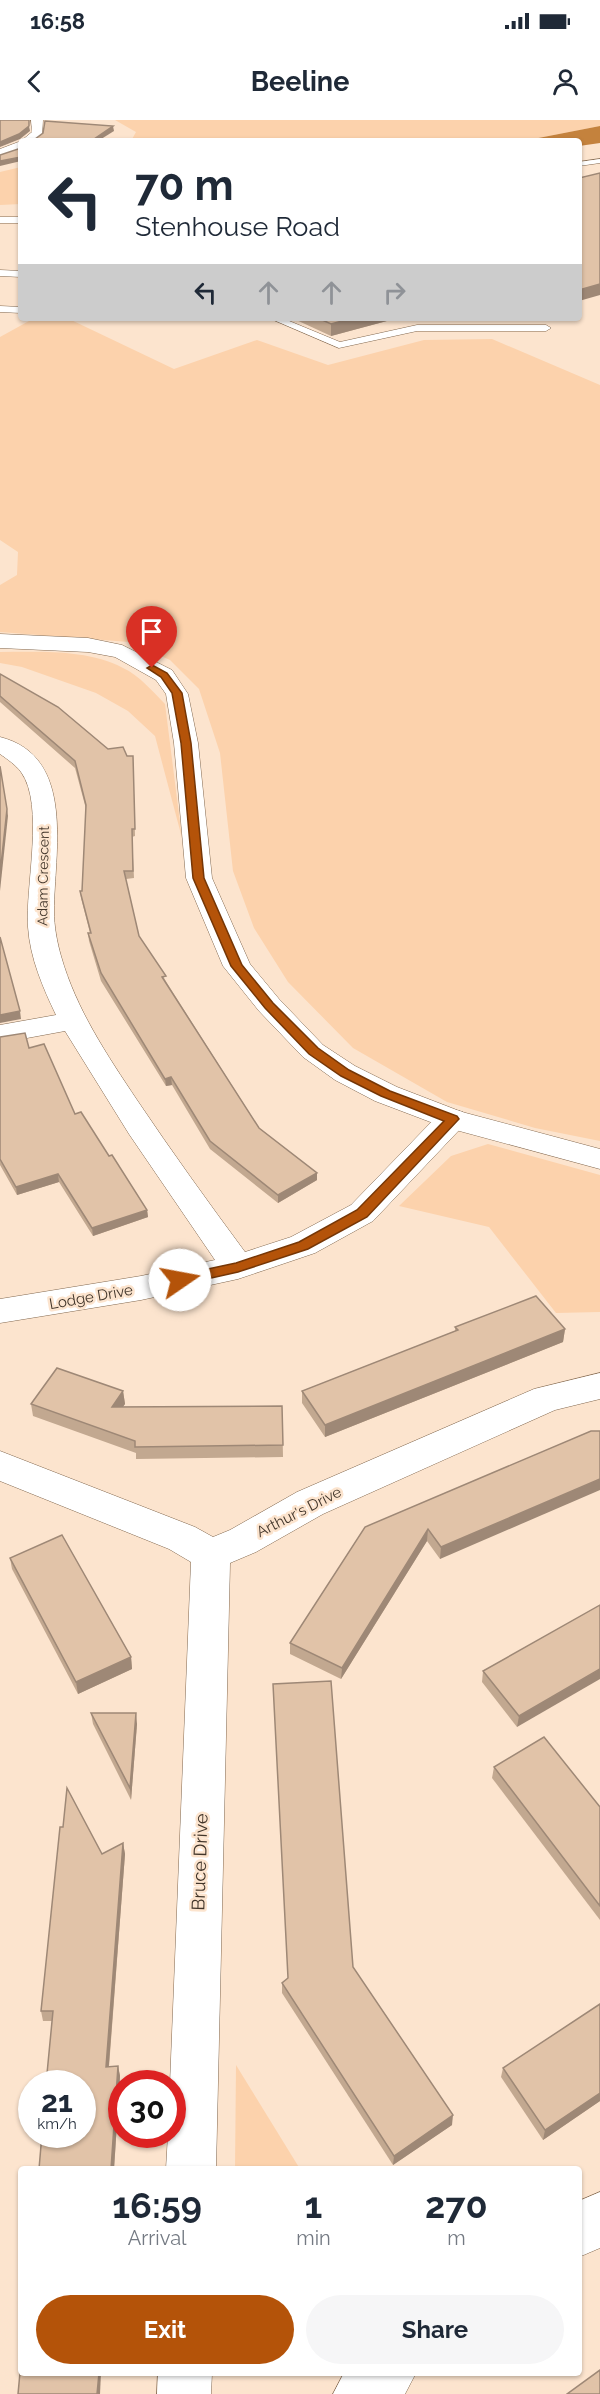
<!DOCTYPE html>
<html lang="en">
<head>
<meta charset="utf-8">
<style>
	body { margin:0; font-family:Raleway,sans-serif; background:#f6f6f7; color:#1f2937; height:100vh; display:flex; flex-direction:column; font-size:22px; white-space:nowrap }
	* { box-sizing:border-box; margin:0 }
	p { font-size:20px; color:#747a83 }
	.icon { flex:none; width:33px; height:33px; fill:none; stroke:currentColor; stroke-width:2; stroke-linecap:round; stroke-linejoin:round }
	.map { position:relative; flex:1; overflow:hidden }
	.panel { position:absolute; left:18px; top:2046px; width:564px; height:210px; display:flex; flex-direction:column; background:#fff; border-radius:6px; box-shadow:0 2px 4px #0004 }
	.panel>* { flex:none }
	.top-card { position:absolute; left:18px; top:18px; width:564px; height:183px; border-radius:6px; box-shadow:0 2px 4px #0004; background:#fff; color:#1f2937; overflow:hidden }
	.speed { position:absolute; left:18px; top:1950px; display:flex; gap:12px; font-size:30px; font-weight:700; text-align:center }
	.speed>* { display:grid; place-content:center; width:78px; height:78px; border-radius:50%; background:#fff; box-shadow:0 2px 4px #0004; line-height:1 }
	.speed small { font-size:15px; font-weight:400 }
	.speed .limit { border:9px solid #d22; background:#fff; color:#111 }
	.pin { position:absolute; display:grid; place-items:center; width:51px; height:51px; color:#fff; margin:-62px -26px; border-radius:50% 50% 50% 0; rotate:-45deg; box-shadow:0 0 6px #0007 }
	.pin .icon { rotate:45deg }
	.me { position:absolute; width:66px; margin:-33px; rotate:78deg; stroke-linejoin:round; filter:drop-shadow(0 0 4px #0008) }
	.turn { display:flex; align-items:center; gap:21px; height:126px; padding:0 18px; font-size:27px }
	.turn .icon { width:78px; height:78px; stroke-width:2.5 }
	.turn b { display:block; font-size:42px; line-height:51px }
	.lanes { display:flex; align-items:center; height:57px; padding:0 18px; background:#0003; justify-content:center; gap:30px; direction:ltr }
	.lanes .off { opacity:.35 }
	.eta { display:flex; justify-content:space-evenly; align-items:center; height:102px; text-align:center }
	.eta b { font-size:36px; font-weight:700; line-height:42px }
	.primary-button { display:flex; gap:12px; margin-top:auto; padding:12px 18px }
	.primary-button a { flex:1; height:69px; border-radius:36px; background:#b45309; color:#fff; font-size:24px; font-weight:700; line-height:69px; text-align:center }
	.primary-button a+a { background:#f6f6f7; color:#1f2937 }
	.status { display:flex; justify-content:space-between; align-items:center; height:42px; padding:0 30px; background:#fff; direction:ltr }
	.status svg { height:16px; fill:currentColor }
	header { display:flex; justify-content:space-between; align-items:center; height:78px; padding:0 18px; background:#fff; font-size:27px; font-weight:700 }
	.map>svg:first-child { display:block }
	.green { fill:#fcd2ac }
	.water { fill:#c4823d }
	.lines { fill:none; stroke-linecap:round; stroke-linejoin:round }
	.service-casing { stroke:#82684f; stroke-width:1 }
	.minor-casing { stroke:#82684f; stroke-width:1 }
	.tertiary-casing { stroke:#82684f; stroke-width:1 }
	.service { fill:#fff; fill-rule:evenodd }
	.minor { fill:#fff; fill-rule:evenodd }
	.tertiary { fill:#fff; fill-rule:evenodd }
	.wall { fill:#c2a890 }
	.shaded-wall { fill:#9e8876 }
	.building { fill:#e1c3a8; stroke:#9e8876; stroke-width:1.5 }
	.route { fill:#b45309; stroke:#753606; stroke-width:1.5 }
	.labels { text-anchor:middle; stroke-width:5; stroke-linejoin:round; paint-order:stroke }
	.far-street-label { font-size:14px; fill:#41352a; stroke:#fce4ce }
	.street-label { font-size:15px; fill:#41352a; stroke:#fce4ce }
	.near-street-label { font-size:18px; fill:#41352a; stroke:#fce4ce }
</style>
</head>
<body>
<div class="status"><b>16:58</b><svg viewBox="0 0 49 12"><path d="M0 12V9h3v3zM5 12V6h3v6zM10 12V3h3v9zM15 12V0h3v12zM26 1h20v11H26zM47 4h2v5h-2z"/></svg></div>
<header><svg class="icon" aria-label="back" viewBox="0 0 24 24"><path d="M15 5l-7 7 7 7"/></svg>Beeline<svg class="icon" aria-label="person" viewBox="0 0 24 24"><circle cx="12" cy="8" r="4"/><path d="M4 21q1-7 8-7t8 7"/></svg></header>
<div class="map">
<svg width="600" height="2274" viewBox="0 0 600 2274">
	<rect width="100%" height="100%" fill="#fce4ce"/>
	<g class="green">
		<polygon points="115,0 600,0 600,6 523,21 131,21 136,12"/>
		<polygon points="21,47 21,84 0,85 0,52"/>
		<polygon points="48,198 67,198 174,249 257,220 328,245 424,220 492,219 600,265 600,1021 535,1008 447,982 353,928 288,862 254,808 233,751 220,633 199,569 170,540 129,522 0,512 0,465 17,455 18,432 0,420 0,217 29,201"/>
		<path d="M0 532C39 532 87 529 123 548 139 555 153 572 165 584L182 718 155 616 128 591 96 573 22 547 0 543Z"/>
		<polygon points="488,1024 600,1055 600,1192 556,1193 489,1107 399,1086 451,1036"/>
		<polygon points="236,1945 300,2049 235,2049"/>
	</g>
	<polygon class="water" points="600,6 600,23 579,26 579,21 523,21"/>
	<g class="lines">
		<g class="service-casing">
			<g id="service">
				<polygon points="600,39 600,43 579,46 579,42"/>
				<rect x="0" y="97" width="21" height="6"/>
				<polygon points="0,150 21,151 21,157 0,156"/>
				<polygon points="0,186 21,187 21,193 0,192"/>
				<polygon points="269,198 282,198 340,222 417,205 546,205 551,208 546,211 417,211 339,228"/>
			</g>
		</g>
		<g class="minor-casing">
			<g id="minor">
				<polygon points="31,0 43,0 42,16 35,21 21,21 21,30 0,38 0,29 21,21 32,12"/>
				<path d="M0 617C77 636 54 734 54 791 54 806 57 822 61 836 76 889 107 935 137 980 172 1032 208 1082 245 1132L291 1117 351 1085 441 992 452 989 463 992 467 999 463 1006 373 1101 315 1133 238 1159 141 1180 0 1203V1179L141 1156 215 1140 129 1014 65 911 0 923V905L56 895C43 868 30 838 28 807 25 767 45 685 21 652 16 645 7 639 0 634Z"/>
				<polygon points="600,1253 600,1279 555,1290 323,1394 256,1432 230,1443 216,2049 166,2049 168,2014 172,2014 172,1964 170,1964 191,1442 169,1429 0,1361 0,1331 195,1407 213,1417 230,1410 297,1372 534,1269"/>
				<polygon points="600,2072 600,2128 579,2137 579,2081"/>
				<polygon points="158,2253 212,2253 211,2274 157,2274"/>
				<polygon points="344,2253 416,2253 405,2274 333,2274"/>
			</g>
		</g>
		<g class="tertiary-casing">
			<polygon id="tertiary" points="0,514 88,518 122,525 172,550 188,574 198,623 212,758 250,844 279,879 323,925 355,946 397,967 462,992 600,1029 600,1049 441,1006 375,981 335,960 303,937 259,891 223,846 186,758 174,623 166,574 156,560 115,537 88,532 0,528"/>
		</g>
		<use href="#service" class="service"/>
		<use href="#minor" class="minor"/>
		<use href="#tertiary" class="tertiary"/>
	</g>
	<g class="wall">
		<polygon points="292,198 398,198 331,216"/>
		<polygon points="0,554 108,629 127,636 133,636 135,716 132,717 134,758 126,759 139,816 167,863 259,1008 317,1053 317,1060 278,1083 210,1029 172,965 166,966 101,861 89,821 88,813 90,813 81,778 80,771 82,771 86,689 75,648 0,582"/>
		<polygon points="0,917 29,928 75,994 109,1036 147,1090 148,1097 93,1116 59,1062 17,1075 0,1045"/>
		<polygon points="455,1207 565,1209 563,1222 325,1317 302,1283 302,1271 455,1211"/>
		<polygon points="123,1271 125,1284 122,1287 282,1286 283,1337 136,1339 136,1333 33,1296 31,1284"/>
		<polygon points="591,1311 440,1439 427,1421 341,1559 290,1534 290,1523 365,1407"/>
		<polygon points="10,1438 131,1537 132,1549 78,1574 12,1449"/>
		<polygon points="600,1485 517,1607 482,1562 483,1551"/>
		<polygon points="91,1593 137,1604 131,1680 93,1604"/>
		<polygon points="494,1647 600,1687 600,1800 492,1658"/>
		<polygon points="123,1723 125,1734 109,1947 118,1946 120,1956 114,2049 39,2049 52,1901 43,1901 41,1891 102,1734"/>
		<polygon points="353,1847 452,2005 393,2045 282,1873 282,1863"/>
		<polygon points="600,1884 600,1981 543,2020 501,1957 503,1948"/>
	</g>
	<g class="shaded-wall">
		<polygon points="29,6 30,11 20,19 0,27 0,22"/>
		<polygon points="113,6 114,11 98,21 91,21"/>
		<polygon points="21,37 21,41 0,46 0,41"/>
		<polygon points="600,164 600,175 579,181 579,170"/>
		<polygon points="353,198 398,198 331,216 331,204"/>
		<polygon points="7,689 8,696 0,771 0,754"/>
		<polygon points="20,891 21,899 0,903 0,895"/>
		<polygon points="171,957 172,965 166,966 165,959"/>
		<polygon points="317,1053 317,1060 278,1083 278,1075"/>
		<polygon points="58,1054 59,1062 17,1075 16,1067"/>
		<polygon points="147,1090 148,1097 93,1116 92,1108"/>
		<polygon points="565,1209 563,1222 325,1317 325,1305"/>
		<polygon points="123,1271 125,1284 114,1300 112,1287"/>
		<polygon points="600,1359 600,1370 440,1439 441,1427"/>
		<polygon points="428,1409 427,1421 341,1559 342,1548"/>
		<polygon points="131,1537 132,1549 78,1574 76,1562"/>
		<polygon points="600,1549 600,1559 517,1607 519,1596"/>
		<polygon points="136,1593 137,1604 131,1680 130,1668"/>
		<polygon points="123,1723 125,1734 108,1956 106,1947"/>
		<polygon points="118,1946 120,1956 114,2049 111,2049"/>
		<polygon points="600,1973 600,1981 543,2020 545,2010"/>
		<polygon points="453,1995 452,2005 393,2045 394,2036"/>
		<polygon points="99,2253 101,2253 100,2274 97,2274"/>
	</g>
	<g class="building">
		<polygon points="0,0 29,0 29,6 19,14 0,22"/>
		<polygon points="45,1 113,6 91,21 22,21 23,19 35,19 43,13"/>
		<polygon points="21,28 21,37 0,41 0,35"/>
		<polygon points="600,53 600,164 579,170 579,58"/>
		<polygon points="318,198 353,198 331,204"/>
		<polygon points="0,554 58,587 108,629 123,627 127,636 133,636 135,709 132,709 133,751 124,751 139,816 166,856 162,857 259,1008 317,1053 278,1075 210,1021 171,957 165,959 101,853 88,813 91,813 80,771 82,771 86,685 75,641 0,576"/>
		<polygon points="0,646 7,689 0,754"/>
		<polygon points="0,817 20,891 0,895"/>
		<polygon points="25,913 29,928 44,924 75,994 81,992 109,1036 112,1035 147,1090 92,1108 58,1054 16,1067 0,1039 0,917"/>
		<polygon points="536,1176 565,1209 325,1305 302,1271 458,1210 455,1207"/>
		<polygon points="57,1248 123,1271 112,1287 282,1286 283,1325 135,1327 135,1321 31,1284"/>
		<polygon points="591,1311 600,1311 600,1359 441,1427 428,1409 342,1548 290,1523 365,1407"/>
		<polygon points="62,1415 131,1537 76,1562 10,1438"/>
		<polygon points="600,1485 600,1549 519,1596 483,1551"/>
		<polygon points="331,1561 353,1847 453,1995 394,2036 282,1863 288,1858 273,1564"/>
		<polygon points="91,1593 136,1593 130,1668"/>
		<polygon points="544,1617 600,1687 600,1786 494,1647"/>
		<polygon points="67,1668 102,1734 123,1723 106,1947 118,1946 111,2049 39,2049 42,2014 82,2014 82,1964 46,1964 53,1891 41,1891 60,1707 63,1707"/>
		<polygon points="600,1884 600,1973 545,2010 503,1948"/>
		<polygon points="21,2242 21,2253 99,2253 97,2274 18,2274"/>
		<polygon points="600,2250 600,2274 567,2274"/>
	</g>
	<polygon class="route" points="152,545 167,553 182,573 191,623 204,758 242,845 273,883 318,928 349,950 390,971 457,996 459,999 367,1097 308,1129 238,1152 180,1165 173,1160 175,1156 236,1143 299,1122 357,1090 444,1001 381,976 341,956 309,934 265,888 231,846 193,758 181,623 172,573 161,557 147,548"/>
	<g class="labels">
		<g class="far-street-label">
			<text transform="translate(43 756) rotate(-89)" y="5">Adam Crescent</text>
		</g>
		<g class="street-label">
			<text transform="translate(91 1177) rotate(-10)" y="5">Lodge Drive</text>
			<text transform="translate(299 1392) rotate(-27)" y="5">Arthur's Drive</text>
		</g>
		<g class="near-street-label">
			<text transform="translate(200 1742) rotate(-88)" y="6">Bruce Drive</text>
		</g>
	</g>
</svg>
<div class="speed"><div>21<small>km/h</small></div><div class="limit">30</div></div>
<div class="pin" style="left:152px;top:548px;background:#d93025"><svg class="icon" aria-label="arrive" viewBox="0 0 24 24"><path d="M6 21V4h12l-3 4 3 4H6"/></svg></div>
<svg class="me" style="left:180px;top:1160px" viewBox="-20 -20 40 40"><circle r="19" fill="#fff"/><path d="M0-13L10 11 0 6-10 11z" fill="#b45309"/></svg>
<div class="top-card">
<div class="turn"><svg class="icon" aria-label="left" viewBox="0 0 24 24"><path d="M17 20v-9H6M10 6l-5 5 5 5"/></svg><div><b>70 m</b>Stenhouse Road</div></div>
<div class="lanes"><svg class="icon" aria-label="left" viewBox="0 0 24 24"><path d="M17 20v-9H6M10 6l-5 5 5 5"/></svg><svg class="icon off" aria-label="ahead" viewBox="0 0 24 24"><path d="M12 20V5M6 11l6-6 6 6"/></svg><svg class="icon off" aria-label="ahead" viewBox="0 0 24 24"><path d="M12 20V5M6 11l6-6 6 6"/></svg><svg class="icon off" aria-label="right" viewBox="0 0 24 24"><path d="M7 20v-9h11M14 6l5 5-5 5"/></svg></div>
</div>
<section class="panel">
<div class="eta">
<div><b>16:59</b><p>Arrival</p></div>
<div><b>1</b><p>min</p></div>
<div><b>270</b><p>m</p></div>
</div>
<div class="primary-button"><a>Exit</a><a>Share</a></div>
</section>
</div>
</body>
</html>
